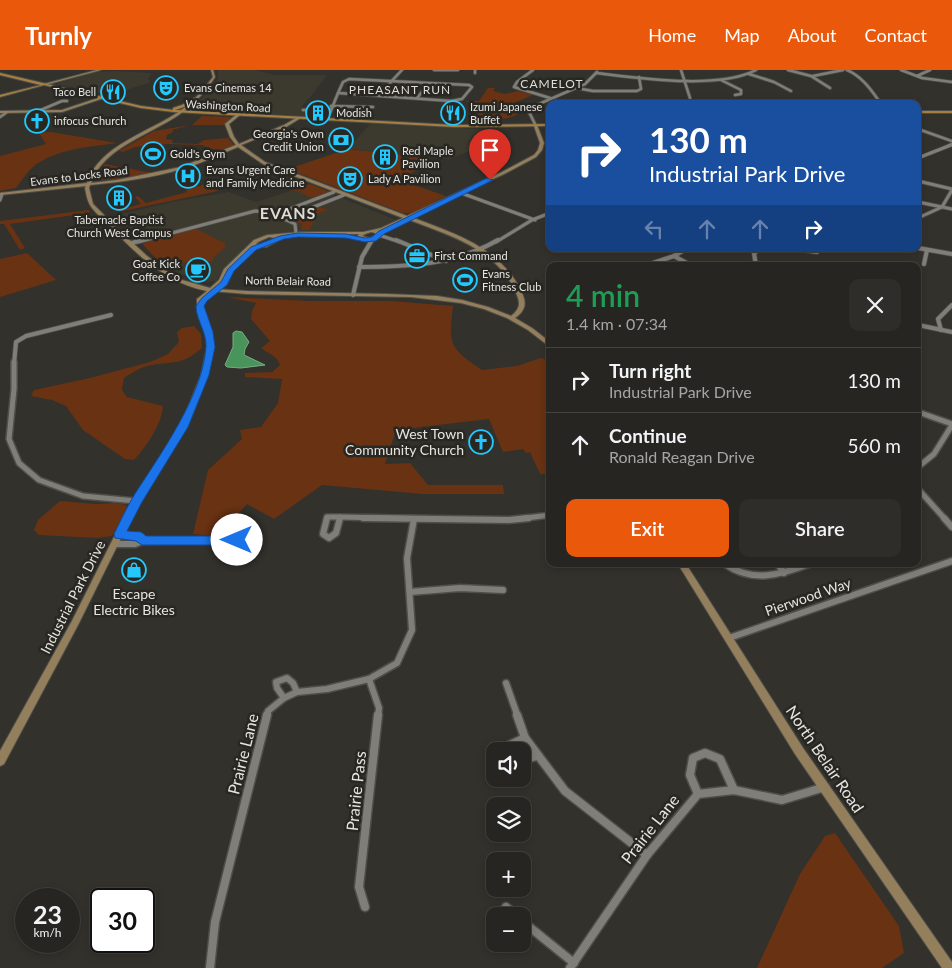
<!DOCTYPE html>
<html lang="en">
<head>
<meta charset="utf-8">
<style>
	body { margin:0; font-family:Lato,sans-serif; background:#2e2d2a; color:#f1f3f6; height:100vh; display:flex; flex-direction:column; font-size:19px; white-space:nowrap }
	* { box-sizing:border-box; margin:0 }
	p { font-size:16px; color:#a4a5a5 }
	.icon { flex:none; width:28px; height:28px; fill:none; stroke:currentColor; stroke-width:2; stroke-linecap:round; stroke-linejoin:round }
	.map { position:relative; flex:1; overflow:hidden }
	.side { position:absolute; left:546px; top:192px; width:375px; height:305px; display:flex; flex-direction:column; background:#262521; border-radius:10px; box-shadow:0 2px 8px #0003,0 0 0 1px #42423f }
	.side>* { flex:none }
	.guide { position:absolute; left:546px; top:30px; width:375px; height:152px; border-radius:10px; box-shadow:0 2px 8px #0003,0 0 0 1px #42423f; background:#1a4fa0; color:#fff; overflow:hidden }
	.tools { position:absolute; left:486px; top:672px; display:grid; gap:10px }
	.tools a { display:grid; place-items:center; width:45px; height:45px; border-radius:10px; background:#262521; box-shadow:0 2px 8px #0003,0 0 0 1px #42423f; font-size:25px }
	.speed { position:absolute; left:15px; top:818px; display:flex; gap:10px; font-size:25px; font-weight:700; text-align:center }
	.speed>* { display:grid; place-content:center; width:65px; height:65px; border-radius:50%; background:#262521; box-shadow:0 2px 8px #0003,0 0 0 1px #42423f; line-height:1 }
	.speed small { font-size:12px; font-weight:400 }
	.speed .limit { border:2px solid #111; border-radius:8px; background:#fff; color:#111 }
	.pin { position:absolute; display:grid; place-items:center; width:42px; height:42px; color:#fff; margin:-51px -21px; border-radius:50% 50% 50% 0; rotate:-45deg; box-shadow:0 0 5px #0007 }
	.pin .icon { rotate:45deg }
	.me { position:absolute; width:55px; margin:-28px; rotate:270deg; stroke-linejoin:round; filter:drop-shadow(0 0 4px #0008) }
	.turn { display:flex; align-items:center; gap:18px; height:105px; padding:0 20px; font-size:22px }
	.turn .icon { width:65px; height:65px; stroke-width:2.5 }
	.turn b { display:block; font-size:35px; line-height:42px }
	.lanes { display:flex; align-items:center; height:48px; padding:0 20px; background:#0003; justify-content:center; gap:25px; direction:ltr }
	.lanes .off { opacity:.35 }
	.round { display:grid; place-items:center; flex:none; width:52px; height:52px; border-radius:10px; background:#2e2d2a }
	.summary { display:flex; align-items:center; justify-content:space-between; height:85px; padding:0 20px }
	h1 { font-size:30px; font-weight:600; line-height:38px; color:#1e9e55 }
	.primary-button { display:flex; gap:10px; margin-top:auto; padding:10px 20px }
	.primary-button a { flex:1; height:58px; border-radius:10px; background:#ea580c; color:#fff; font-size:20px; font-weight:600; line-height:58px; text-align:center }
	.primary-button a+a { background:#2e2d2a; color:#f1f3f6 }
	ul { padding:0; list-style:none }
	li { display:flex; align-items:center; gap:15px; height:65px; padding:0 20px; border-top:1px solid #42423f }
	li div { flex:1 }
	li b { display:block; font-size:19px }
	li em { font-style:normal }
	header { display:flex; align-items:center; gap:30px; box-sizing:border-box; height:70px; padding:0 25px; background:#ea580c; color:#fff }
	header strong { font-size:24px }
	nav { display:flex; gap:28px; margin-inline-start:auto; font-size:18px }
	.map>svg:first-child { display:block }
	.built { fill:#3c3a2e }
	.green { fill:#693213 }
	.water { fill:#49945b; stroke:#78ac83 }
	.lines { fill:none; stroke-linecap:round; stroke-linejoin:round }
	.street-far5-casing { stroke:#4f4e49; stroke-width:4 }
	.street-far4-casing { stroke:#4f4e49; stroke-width:4.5 }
	.street-far3-casing { stroke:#4f4e49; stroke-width:5.5 }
	.street-far2-casing { stroke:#4f4e49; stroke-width:8 }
	.street-far1-casing { stroke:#4f4e49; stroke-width:9 }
	.street-casing { stroke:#4f4e49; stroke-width:11 }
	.secondary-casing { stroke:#4f4e49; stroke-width:2 }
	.primary-casing { stroke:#4f4e49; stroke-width:2 }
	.street-far5 { stroke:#807e78; stroke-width:2.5 }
	.street-far4 { stroke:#807e78; stroke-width:3 }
	.street-far3 { stroke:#807e78; stroke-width:4 }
	.street-far2 { stroke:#807e78; stroke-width:5 }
	.street-far1 { stroke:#807e78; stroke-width:6 }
	.street { stroke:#807e78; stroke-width:8 }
	.secondary { fill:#947f5d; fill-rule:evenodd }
	.primary { fill:#a78041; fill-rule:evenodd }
	.route { fill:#1a73e8; stroke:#114b97 }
	.labels { text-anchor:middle; stroke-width:5; stroke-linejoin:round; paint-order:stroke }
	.far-poi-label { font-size:11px; fill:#e6e5e1; stroke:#282722; text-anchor:start }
	.far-street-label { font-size:11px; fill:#e6e5e1; stroke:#282722 }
	.far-neighbourhood-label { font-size:12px; letter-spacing:1px; fill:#dfddd6; stroke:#282722 }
	.poi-label { font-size:14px; fill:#e6e5e1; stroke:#282722; text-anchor:end }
	.street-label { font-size:14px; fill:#e6e5e1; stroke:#282722 }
	.far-district-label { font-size:16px; font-weight:bold; letter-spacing:1px; fill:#dfddd6; stroke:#282722 }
	.near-street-label { font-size:16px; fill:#e6e5e1; stroke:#282722 }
</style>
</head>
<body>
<header>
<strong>Turnly</strong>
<nav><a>Home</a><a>Map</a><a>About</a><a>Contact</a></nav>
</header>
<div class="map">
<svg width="952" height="898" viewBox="0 0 952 898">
	<rect width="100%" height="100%" fill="#32312c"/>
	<g class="built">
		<polygon points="218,0 255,0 275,5 327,5 312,25 301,37 328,40 322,47 193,39 218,9"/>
		<polygon points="115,1 152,3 148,9 150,11 149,13 109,25 56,14 96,2"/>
		<polygon points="370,54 481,59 480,77 449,89 342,78 352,74"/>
		<polygon points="309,115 396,150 383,157 354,162 298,162 270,165 252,171 223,199 216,211 202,212 178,203 166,196 113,146 172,132 229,122 256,132"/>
	</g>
	<g class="green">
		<path d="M488 18H495L493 21 505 24 518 21 533 25 509 35 527 39 526 43 518 41V44C501 54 485 46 468 41L470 37H477L478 35 490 34H472L466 31H479Z"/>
		<polygon points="676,29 676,34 572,34 576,31"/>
		<polygon points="202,46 231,47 224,55 192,55"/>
		<polygon points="184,56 187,56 172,60 173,62 167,65 166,69 173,70 172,73 198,74 204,70 228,68 234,75 218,81 201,75 168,74 135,77 123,82 119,81 154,61"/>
		<path d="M51 62 117 73C91 77 63 78 40 92 30 97 23 109 16 118L0 121V86L46 74 39 63Z"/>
		<polygon points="348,79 425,87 432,94 409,104 405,109 405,112 446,126 413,143 403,143 288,99"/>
		<polygon points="105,94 152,103 153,103 120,110 97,110 97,108 101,105 98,104"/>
		<polygon points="209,113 218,121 123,141 114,141 141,134 135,127 138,126 146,133 187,122 186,120"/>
		<polygon points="310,114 330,122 311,128 298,121 288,120"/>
		<polygon points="319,137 328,140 318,144 309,160 302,160 302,154 290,149"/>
		<polygon points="89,140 89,143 10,154 25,178 20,180 4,154 0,154 0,151"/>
		<polygon points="196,159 225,173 225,177 212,189 214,190 208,192 202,189 204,188 202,187 166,199 143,175 147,171"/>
		<polygon points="27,183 56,210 0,227 0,189"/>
		<path d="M227 227 309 231H391L453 236C448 276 450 278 482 300L517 296 541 288 550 291V404H540L530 382 526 383 523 379 503 382 489 349 396 360 385 394 410 393 428 415H503L504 424H422L322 415 274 449 247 434 217 466 193 464 208 400 242 369 240 360 261 357 278 333 282 309 245 307V303L272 302 280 295C277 285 268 284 261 278L270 271 251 249 252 241 256 233Z"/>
		<path d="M194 256 201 264 202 278C182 295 177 291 152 295 142 296 132 303 124 308L122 320 127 327 163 336C162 354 146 377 134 390L125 389 83 360 66 336 52 330 31 326 34 320 90 308 150 292 168 284 179 272 177 262 182 258Z"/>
		<polygon points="60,431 96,434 115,433 126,435 127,439 112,466 97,468 39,465 34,460 38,450"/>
		<polygon points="835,763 899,856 904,883 882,898 757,898 800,804 825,766"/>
	</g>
	<polygon class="water" points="236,261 242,262 249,272 245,279 244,285 265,295 241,298 227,297 225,295 233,277 233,263"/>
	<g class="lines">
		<g class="street-far5-casing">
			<g id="street-far5">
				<polyline points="434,0 458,0"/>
				<polyline points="475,0 475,3"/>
				<polyline points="533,0 517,12 514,17 550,28"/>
				<polyline points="681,0 690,28"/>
				<polyline points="788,0 811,6 830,18"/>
				<path d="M847 0C861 6 870 18 879 31L875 34"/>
				<polyline points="901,0 922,8 952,12"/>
				<path d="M596 3C639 8 718 20 756 0"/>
				<polyline points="749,4 774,12 791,21"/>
				<polyline points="813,6 843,0"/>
				<polyline points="917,6 930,0"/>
				<polygon points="349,9 469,15 472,17 462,29 451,31 338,23 343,12"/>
				<polyline points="721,10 741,20 741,24 735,25"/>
				<polyline points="388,15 402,0"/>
				<polyline points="576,18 593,21 637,21 641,19 639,7"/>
				<polyline points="417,28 422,22"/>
				<polyline points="331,36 373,37"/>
				<polyline points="303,40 331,39"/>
				<polyline points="36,42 62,31 67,31"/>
				<polyline points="0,47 7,42"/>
				<polyline points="323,50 330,43 338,23"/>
				<polyline points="536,56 529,42 532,37 585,14 597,2"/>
				<polyline points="918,59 952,71"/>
				<polyline points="948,76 952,74"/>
			</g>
		</g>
		<g class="street-far4-casing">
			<g id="street-far4">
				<polyline points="918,88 951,75"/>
				<polyline points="918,111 952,119"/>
				<polyline points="461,123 535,150"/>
				<polyline points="0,130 2,124"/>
				<polyline points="918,132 952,139"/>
				<polyline points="274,145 334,122"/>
				<polyline points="918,148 942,137 952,120"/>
				<polyline points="283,149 344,125"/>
				<polyline points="379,165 400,172"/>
				<polyline points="138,172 255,141 268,142 295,154 296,163"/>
				<polyline points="370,172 372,170"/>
				<polyline points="496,172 532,150 550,143"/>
			</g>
		</g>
		<g class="street-far3-casing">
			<g id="street-far3">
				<polyline points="396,170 446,191"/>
				<polyline points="132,173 142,170"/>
				<polyline points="918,178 952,184"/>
				<polyline points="796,179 817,182"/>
				<polyline points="674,186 692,196"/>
				<polyline points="924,194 927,180"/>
				<polyline points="644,196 674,186 686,179"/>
				<polyline points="756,196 754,183 760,179"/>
				<path d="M359 197C408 197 455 195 498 170"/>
				<polyline points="353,225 362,187 372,170"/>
				<polyline points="918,255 952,262"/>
				<polyline points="941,260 938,249 952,235"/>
				<polyline points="14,294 16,272 26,266 111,245"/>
			</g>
		</g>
		<g class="street-far2-casing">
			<g id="street-far2">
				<polyline points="14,292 14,319 9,369 19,393 39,410 83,426 136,431"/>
				<polyline points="918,342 952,354"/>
				<polyline points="918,397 934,384 952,355"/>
				<polyline points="918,419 945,449"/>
				<polyline points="340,447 439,449"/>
				<polyline points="327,449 327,447 340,447"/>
				<polyline points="518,449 550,445"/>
			</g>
		</g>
		<g class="street-far1-casing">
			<g id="street-far1">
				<polyline points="327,448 323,464 329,468 336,463 340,448"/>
				<polyline points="363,448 509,450 529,448"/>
				<polyline points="944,448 952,457"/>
				<polyline points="119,464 141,467 142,471"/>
				<polyline points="115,474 135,474 142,471 237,470"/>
				<path d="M725 494C752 513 780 505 809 494"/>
				<polyline points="778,494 784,503"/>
				<polyline points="410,522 460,518 503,520"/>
				<polyline points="729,568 952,491"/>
				<polyline points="369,609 379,638 378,647"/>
				<polyline points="506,613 518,647"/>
				<polyline points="284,628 277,618 276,612 287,608 293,613 297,622"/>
				<polyline points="267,647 268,641 284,628 297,622 327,619 369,609 397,593 412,560 407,488 414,449"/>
			</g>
		</g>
		<g class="street-casing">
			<g id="street">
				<polyline points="517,645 525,668 565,721 647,785"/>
				<polyline points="497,681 525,668"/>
				<polyline points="495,685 492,690 495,694"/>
				<polyline points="522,690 537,686"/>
				<polyline points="698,724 690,705 693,688 705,683 720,689 734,720"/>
				<polyline points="365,837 359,817 378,645"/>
				<polyline points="506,837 517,846"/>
				<polyline points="522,851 574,893"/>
				<polyline points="210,898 215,852 267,645"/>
				<polyline points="570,898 647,785 698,724 734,720 782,730 825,717"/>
			</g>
		</g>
		<g class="secondary-casing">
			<g id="secondary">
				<polygon points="97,0 101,0 45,15 44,14"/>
				<path d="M211 0H213L215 7C207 20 196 32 184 41 156 63 103 76 91 113L117 110 181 97 236 75 230 67 225 54 237 44 240 45 229 54 234 67 239 74 284 55 298 47 299 49 286 57 241 75 265 92 407 146 502 102 534 85 538 80 540 73 534 56 537 55 544 73 542 80 536 87 504 104 411 147C453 163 500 177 521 221 527 233 526 240 515 248L532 258 550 272V277L528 260 507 248 484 239 461 233 411 227 247 224 212 221 203 229V241L212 262 213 277 207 305 186 357 139 432 78 555 4 694 0 696V681L72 551 132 431 180 357 201 305 207 277 206 262 197 241V229L207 221C165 213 135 183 107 153 101 147 92 140 89 133 87 129 86 123 85 118L86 116 0 125V123L87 113C99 75 150 62 180 41 193 32 204 19 213 7ZM238 77 263 94 403 148 381 158 363 162H301L267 165 254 170 224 199 219 210 210 218 182 210 171 204 147 186 123 164 93 134 89 118 90 115C121 112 152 108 181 99 201 94 220 84 238 77ZM407 149C448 165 497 178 516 223 521 233 520 239 511 246L488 237 462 230 437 226 386 224 247 221 215 219 223 212 228 201 253 176 266 177 281 169V168L279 167 301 164H359L357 167V168L370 171 381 167V166L378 161 384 160ZM371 162 375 163 376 165 370 168 362 166 365 164ZM269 167 275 168 263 175 256 174 258 172Z"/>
				<polygon points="101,27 104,28 62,42 0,43 0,41 62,40"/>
				<polygon points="678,494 686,494 803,678 952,892 952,898 942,898 795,684"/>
			</g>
		</g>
		<g class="primary-casing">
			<g id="primary">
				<polygon points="0,3 141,36 173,40 173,38 182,35 194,28 195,30 184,37 175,40 454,55 550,54 550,56 454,57 174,42 141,38 44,15 0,27 0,25 41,15 0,5"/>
				<rect x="918" y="41" width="34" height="2"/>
			</g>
		</g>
		<use href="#street-far5" class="street-far5"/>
		<use href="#street-far4" class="street-far4"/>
		<use href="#street-far3" class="street-far3"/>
		<use href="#street-far2" class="street-far2"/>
		<use href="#street-far1" class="street-far1"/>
		<use href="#street" class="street"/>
		<use href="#secondary" class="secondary"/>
		<use href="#primary" class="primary"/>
	</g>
	<path class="route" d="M487 108 493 110 384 164 376 171 365 172 346 168 298 167 284 169 256 180 234 201 227 215 207 231 204 236 213 262 215 277 209 305 188 357 142 432 127 461 141 462 146 466H237L243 470 237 475H142L136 471 115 468 114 464C120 452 126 439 133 427 159 386 203 326 206 277 207 262 196 250 196 236L202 228 221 212 228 199 251 177 280 166 298 163 346 164 365 168 372 167 379 161Z"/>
	<defs>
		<g id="theatre-ring" transform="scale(1.25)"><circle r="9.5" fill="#282722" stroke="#23c9fe" stroke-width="1.5"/><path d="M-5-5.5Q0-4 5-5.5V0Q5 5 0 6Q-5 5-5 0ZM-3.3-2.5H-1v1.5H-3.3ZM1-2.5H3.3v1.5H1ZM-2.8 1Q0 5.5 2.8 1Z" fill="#23c9fe"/></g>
		<g id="restaurant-ring" transform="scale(1.25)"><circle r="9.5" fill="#282722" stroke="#23c9fe" stroke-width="1.5"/><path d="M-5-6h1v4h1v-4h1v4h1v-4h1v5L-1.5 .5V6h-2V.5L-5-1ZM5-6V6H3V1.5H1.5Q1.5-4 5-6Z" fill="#23c9fe"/></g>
		<g id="building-ring" transform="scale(1.25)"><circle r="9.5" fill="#282722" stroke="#23c9fe" stroke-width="1.5"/><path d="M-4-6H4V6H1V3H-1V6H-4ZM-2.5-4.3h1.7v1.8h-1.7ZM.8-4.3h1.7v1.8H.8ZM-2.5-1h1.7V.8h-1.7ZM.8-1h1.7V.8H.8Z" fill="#23c9fe"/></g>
		<g id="church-ring" transform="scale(1.25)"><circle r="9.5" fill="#282722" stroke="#23c9fe" stroke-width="1.5"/><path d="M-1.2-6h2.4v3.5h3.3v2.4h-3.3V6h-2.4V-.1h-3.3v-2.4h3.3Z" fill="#23c9fe"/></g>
		<g id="bank-ring" transform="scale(1.25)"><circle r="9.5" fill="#282722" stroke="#23c9fe" stroke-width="1.5"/><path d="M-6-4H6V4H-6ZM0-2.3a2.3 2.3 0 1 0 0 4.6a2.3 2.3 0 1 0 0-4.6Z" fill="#23c9fe"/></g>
		<g id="stadium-ring" transform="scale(1.25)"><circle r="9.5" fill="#282722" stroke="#23c9fe" stroke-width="1.5"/><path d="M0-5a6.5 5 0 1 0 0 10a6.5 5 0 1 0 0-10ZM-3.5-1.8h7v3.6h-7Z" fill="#23c9fe"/></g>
		<g id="hospital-ring" transform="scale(1.25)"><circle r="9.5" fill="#282722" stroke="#23c9fe" stroke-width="1.5"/><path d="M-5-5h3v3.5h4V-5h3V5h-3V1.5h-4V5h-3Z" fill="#23c9fe"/></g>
		<g id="office-ring" transform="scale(1.25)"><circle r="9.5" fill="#282722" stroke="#23c9fe" stroke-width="1.5"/><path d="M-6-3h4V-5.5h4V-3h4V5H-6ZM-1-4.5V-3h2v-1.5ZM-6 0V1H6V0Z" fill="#23c9fe"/></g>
		<g id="cafe-ring" transform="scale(1.25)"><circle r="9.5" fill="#282722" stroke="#23c9fe" stroke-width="1.5"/><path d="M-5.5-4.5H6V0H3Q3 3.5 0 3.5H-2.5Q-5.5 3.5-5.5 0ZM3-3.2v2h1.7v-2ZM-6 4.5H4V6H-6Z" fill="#23c9fe"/></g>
		<g id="shop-ring" transform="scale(1.25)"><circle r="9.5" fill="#282722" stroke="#23c9fe" stroke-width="1.5"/><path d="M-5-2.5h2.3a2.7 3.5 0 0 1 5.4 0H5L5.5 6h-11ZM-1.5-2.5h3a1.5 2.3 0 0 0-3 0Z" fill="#23c9fe"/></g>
	</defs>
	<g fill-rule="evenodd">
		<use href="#theatre-ring" x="166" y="18"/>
		<use href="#restaurant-ring" x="113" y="22"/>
		<use href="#building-ring" x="318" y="43"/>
		<use href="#restaurant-ring" x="453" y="43"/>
		<use href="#church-ring" x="37" y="51"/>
		<use href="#bank-ring" x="341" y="70"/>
		<use href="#stadium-ring" x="153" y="84"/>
		<use href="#building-ring" x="385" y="87"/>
		<use href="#hospital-ring" x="188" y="106"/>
		<use href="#theatre-ring" x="350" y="109"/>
		<use href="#building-ring" x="119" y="128"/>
		<use href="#office-ring" x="417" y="186"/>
		<use href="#cafe-ring" x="198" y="200"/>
		<use href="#stadium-ring" x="465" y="210"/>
		<use href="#church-ring" x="481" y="372"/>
		<use href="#shop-ring" x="134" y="500"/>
	</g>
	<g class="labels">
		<g class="far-poi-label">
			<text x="184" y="22">Evans Cinemas 14</text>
			<text x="96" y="26" text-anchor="end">Taco Bell</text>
			<text x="470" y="41">Izumi Japanese<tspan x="470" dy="13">Buffet</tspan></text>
			<text x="336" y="47">Modish</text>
			<text x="54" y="55">infocus Church</text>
			<text x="324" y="68" text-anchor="end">Georgia's Own<tspan x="324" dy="13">Credit Union</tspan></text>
			<text x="402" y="85">Red Maple<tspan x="402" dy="13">Pavilion</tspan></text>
			<text x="170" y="88">Gold's Gym</text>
			<text x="206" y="104">Evans Urgent Care<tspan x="206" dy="13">and Family Medicine</tspan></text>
			<text x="368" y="113">Lady A Pavilion</text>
			<text x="119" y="154" text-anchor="middle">Tabernacle Baptist<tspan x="119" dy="13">Church West Campus</tspan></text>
			<text x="434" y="190">First Command</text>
			<text x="180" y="198" text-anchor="end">Goat Kick<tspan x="180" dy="13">Coffee Co</tspan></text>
			<text x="482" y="208">Evans<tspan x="482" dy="13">Fitness Club</tspan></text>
		</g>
		<g class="far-street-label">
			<text transform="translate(228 36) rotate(3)" y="4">Washington Road</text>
			<text transform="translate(79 106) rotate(-7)" y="4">Evans to Locks Road</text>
			<text transform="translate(288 211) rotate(1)" y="4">North Belair Road</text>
		</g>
		<g class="far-neighbourhood-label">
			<text x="552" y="18">CAMELOT</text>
			<text x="400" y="24">PHEASANT RUN</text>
		</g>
		<g class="poi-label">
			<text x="464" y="369">West Town<tspan x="464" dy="16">Community Church</tspan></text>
			<text x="134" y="529" text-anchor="middle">Escape<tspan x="134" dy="16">Electric Bikes</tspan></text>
		</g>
		<g class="street-label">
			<text transform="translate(73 527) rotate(-63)" y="5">Industrial Park Drive</text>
			<text transform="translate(808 527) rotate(-19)" y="5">Pierwood Way</text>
		</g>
		<g class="far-district-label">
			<text x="288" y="149">EVANS</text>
		</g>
		<g class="near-street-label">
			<text transform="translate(243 684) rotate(-76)" y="6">Prairie Lane</text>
			<text transform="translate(825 689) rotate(56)" y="6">North Belair Road</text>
			<text transform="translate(356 721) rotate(-84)" y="6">Prairie Pass</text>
			<text transform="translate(650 759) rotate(-52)" y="6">Prairie Lane</text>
		</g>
	</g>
</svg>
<div class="tools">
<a><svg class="icon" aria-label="sound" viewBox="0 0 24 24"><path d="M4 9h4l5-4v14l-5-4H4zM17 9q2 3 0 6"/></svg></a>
<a><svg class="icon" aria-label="layers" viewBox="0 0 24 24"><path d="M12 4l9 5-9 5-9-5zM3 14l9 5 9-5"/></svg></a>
<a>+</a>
<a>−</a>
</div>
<div class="speed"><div>23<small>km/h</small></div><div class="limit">30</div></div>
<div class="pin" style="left:490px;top:110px;background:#d93025"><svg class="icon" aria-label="arrive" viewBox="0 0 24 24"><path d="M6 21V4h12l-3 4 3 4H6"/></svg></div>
<svg class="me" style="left:237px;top:470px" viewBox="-20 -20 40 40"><circle r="19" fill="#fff"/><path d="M0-13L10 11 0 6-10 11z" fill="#1a73e8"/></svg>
<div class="guide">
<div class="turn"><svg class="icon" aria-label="right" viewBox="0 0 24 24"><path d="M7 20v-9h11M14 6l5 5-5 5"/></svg><div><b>130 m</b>Industrial Park Drive</div></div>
<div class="lanes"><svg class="icon off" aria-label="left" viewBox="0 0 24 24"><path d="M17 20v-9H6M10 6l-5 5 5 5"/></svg><svg class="icon off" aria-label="ahead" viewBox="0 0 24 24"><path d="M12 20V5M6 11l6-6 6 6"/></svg><svg class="icon off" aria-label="ahead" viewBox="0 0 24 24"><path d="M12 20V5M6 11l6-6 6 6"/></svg><svg class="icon" aria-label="right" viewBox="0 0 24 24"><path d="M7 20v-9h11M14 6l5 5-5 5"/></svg></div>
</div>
<section class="side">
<div class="summary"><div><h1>4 min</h1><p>1.4 km · 07:34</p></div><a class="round"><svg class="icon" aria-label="close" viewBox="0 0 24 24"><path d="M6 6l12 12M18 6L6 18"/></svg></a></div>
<ul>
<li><svg class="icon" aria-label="right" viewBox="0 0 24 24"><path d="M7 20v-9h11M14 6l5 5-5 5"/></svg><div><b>Turn right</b><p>Industrial Park Drive</p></div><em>130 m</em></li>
<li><svg class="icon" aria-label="ahead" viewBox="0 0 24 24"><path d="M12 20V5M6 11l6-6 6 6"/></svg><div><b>Continue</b><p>Ronald Reagan Drive</p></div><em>560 m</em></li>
</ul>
<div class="primary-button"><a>Exit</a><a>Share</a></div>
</section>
</div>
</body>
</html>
